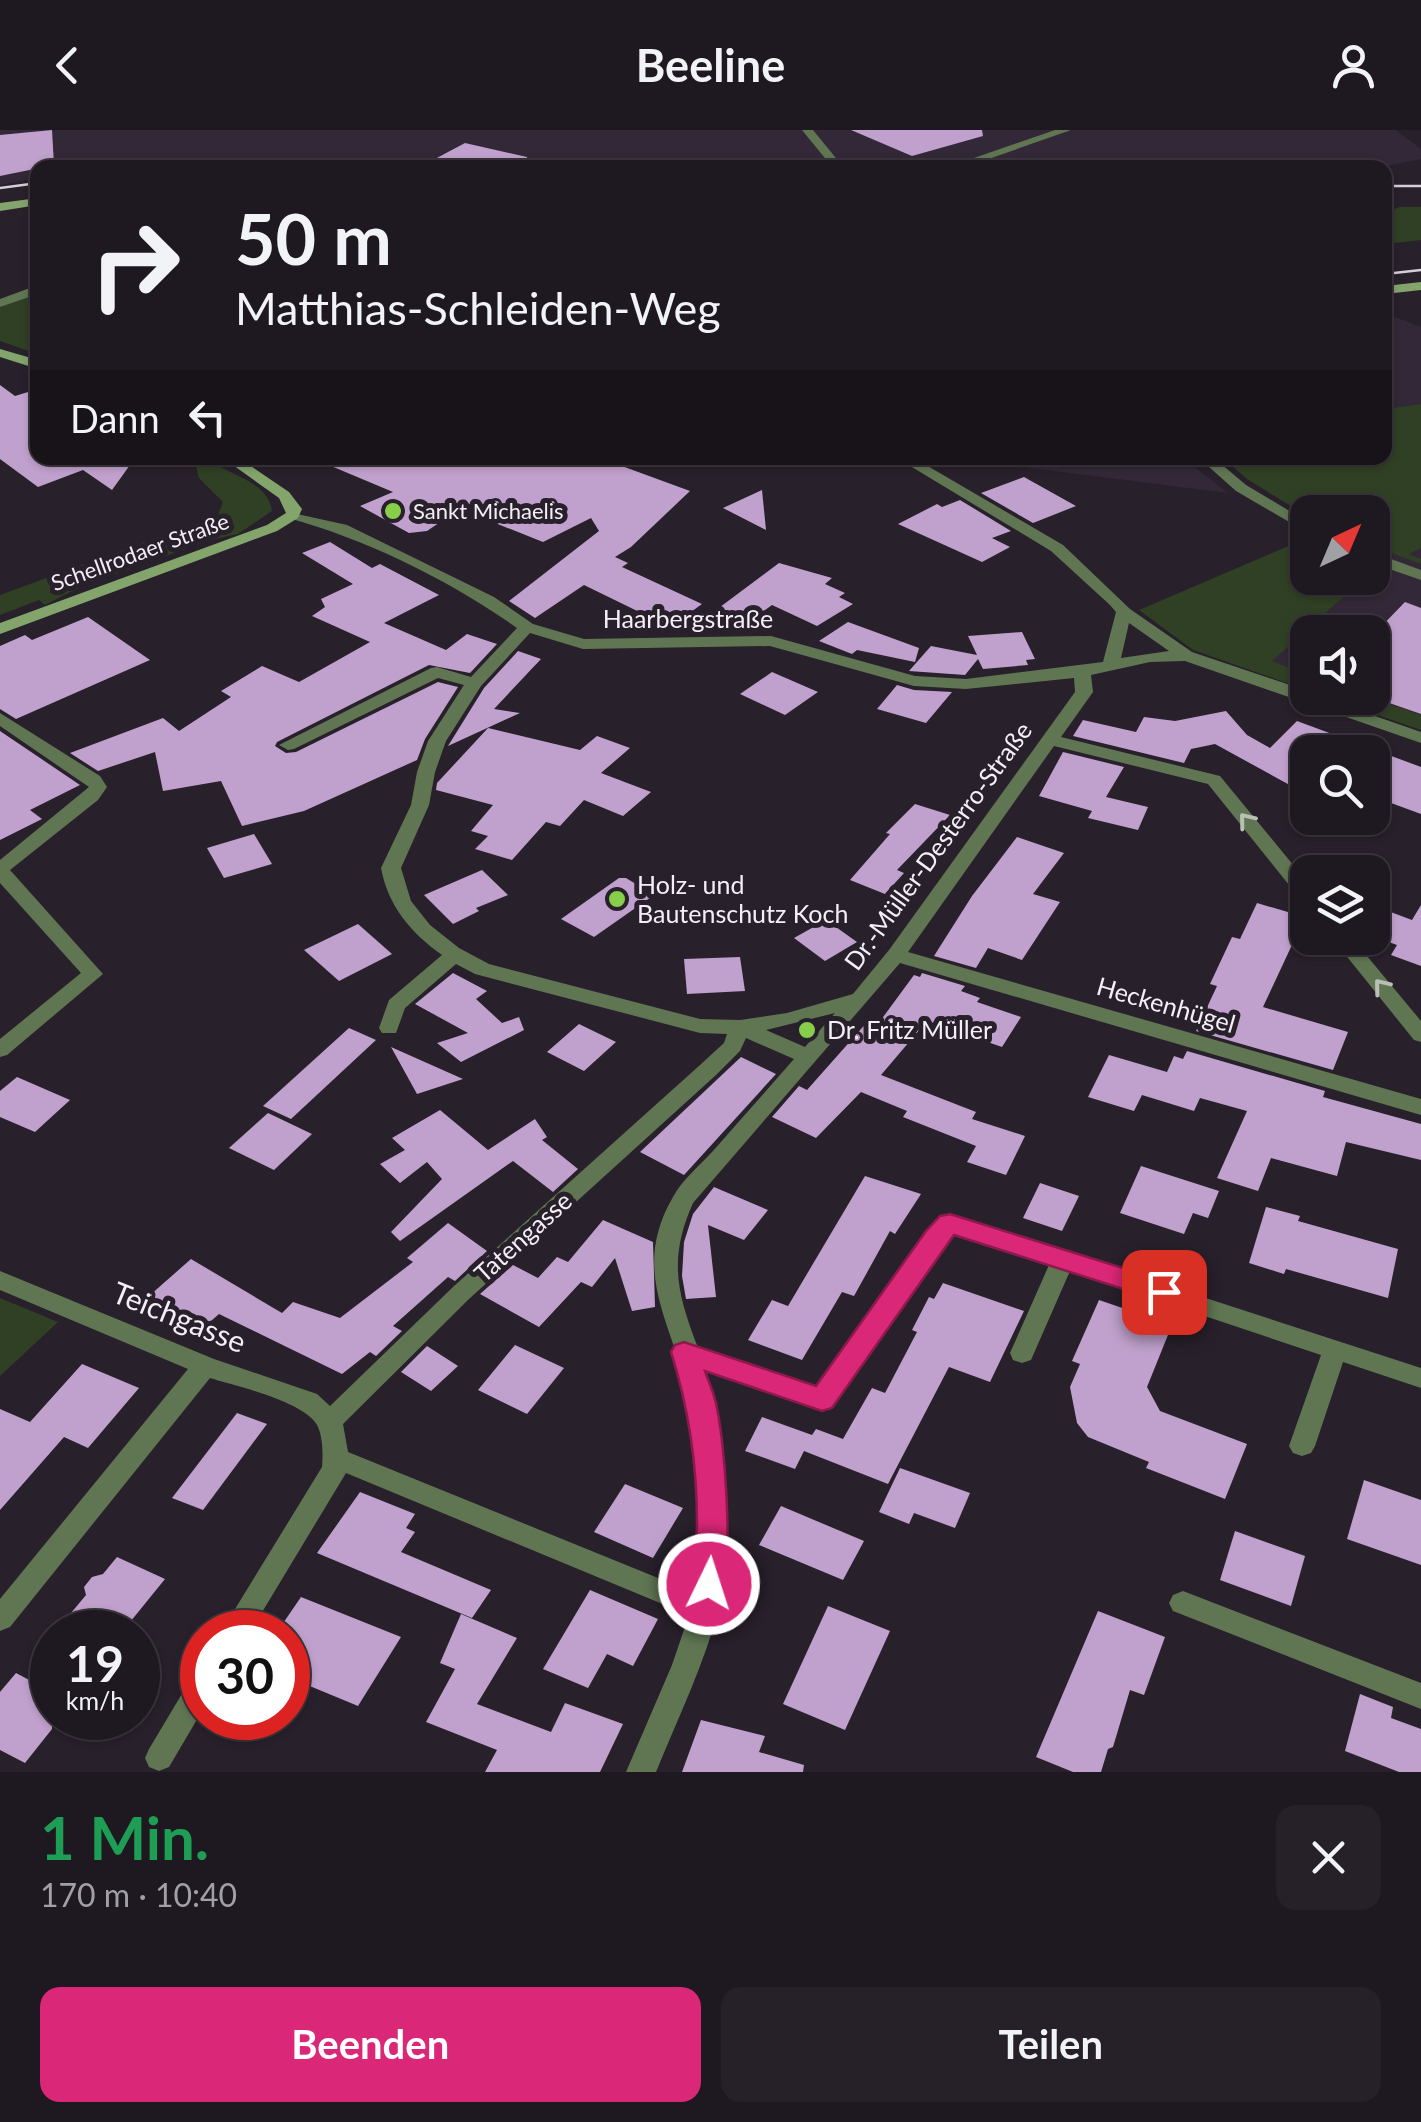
<!DOCTYPE html>
<html lang="de">
<head>
<meta charset="utf-8">
<style>
	body { margin:0; font-family:Lato,sans-serif; background:#262129; color:#f1f3f6; height:100vh; display:flex; flex-direction:column; font-size:38px; white-space:nowrap }
	* { box-sizing:border-box; margin:0 }
	p { font-size:32px; color:#a1a0a5 }
	.icon { flex:none; width:55px; height:55px; fill:none; stroke:currentColor; stroke-width:2; stroke-linecap:round; stroke-linejoin:round }
	.map { position:relative; height:1642px; overflow:hidden }
	.details { display:flex; flex-direction:column; background:#1e1820; flex:1 }
	.details>* { flex:none }
	.banner { position:absolute; left:30px; top:30px; width:1362px; height:305px; border-radius:20px; box-shadow:0 2px 8px #0004,0 0 0 2px #3c373e; background:#1e1820; color:#f1f3f6; overflow:hidden }
	.needle { width:65px; rotate:44deg }
	.controls { position:absolute; left:1290px; top:365px; display:grid; gap:20px }
	.controls a { display:grid; place-items:center; width:100px; height:100px; border-radius:20px; background:#1e1820; box-shadow:0 2px 8px #0004,0 0 0 2px #3c373e; font-size:50px }
	.speed { position:absolute; left:30px; top:1480px; display:flex; gap:20px; font-size:50px; font-weight:700; text-align:center }
	.speed>* { display:grid; place-content:center; width:130px; height:130px; border-radius:50%; background:#1e1820; box-shadow:0 2px 8px #0004,0 0 0 2px #3c373e; line-height:1 }
	.speed small { font-size:25px; font-weight:400 }
	.speed .limit { border:15px solid #d22; background:#fff; color:#111 }
	.pin { position:absolute; display:grid; place-items:center; width:85px; height:85px; color:#fff; margin:-42px; border-radius:20px; box-shadow:0 5px 15px #0006 }
	.me { position:absolute; width:110px; margin:-55px; rotate:4deg; stroke-linejoin:round; filter:drop-shadow(0 0 8px #0008) }
	.turn { display:flex; align-items:center; gap:35px; height:210px; padding:0 40px; font-size:45px }
	.turn .icon { width:130px; height:130px; stroke-width:2.5 }
	.turn b { display:block; font-size:70px; line-height:85px }
	.then { display:flex; align-items:center; height:95px; padding:0 40px; background:#0003; gap:20px; font-size:38px }
	.round { display:grid; place-items:center; flex:none; width:105px; height:105px; border-radius:20px; background:#262129 }
	.summary { display:flex; align-items:center; justify-content:space-between; height:170px; padding:0 40px }
	h1 { font-size:60px; font-weight:700; line-height:75px; color:#1e9e55 }
	.action { display:flex; gap:20px; margin-top:auto; padding:20px 40px }
	.action a { flex:1; height:115px; border-radius:20px; background:#db2777; color:#fff; font-size:40px; font-weight:700; line-height:115px; text-align:center }
	.action a+a { background:#262129; color:#f1f3f6 }
	header { display:flex; justify-content:space-between; align-items:center; height:130px; padding:0 40px; background:#1e1820; font-size:45px; font-weight:700 }
	.map>svg:first-child { display:block }
	.built { fill:#332837 }
	.green { fill:#2f4024 }
	.building { fill:#c0a1cd }
	.lines { fill:none; stroke-linecap:round; stroke-linejoin:round }
	.street { fill:#607653; fill-rule:evenodd }
	.secondary { fill:#83a56c; fill-rule:evenodd }
	.tram { stroke:#d4ced7; stroke-width:2.5 }
	.oneway { stroke:#b9bfb5 }
	.route { fill:#db2777; stroke:#8e194d; stroke-width:2.5 }
	.poi-dot { fill:#87cf4b; stroke:#28202b; stroke-width:4 }
	.labels { text-anchor:middle; stroke-width:10; stroke-linejoin:round; paint-order:stroke }
	.far-poi-label { font-size:22px; fill:#f4eff7; stroke:#28202b; text-anchor:start }
	.far-street-label { font-size:22px; fill:#f4eff7; stroke:#28202b }
	.street-label { font-size:25px; fill:#f4eff7; stroke:#28202b }
	.poi-label { font-size:25px; fill:#f4eff7; stroke:#28202b; text-anchor:start }
	.near-street-label { font-size:30px; fill:#f4eff7; stroke:#28202b }
</style>
</head>
<body>
<header><svg class="icon" aria-label="back" viewBox="0 0 24 24"><path d="M15 5l-7 7 7 7"/></svg>Beeline<svg class="icon" aria-label="person" viewBox="0 0 24 24"><circle cx="12" cy="8" r="4"/><path d="M4 21q1-7 8-7t8 7"/></svg></header>
<div class="map">
<svg width="1421" height="1642" viewBox="0 0 1421 1642">
	<rect width="100%" height="100%" fill="#28202b"/>
	<g class="built">
		<polygon points="0,0 1396,0 1421,19 1421,29 1377,38 38,38 37,48 0,55"/>
		<polygon points="1385,183 1421,197 1421,274 1385,279"/>
		<polygon points="950,328 1183,328 1228,363 1110,348"/>
		<polygon points="1421,399 1421,591 1355,568 1372,568 1372,502 1308,502 1307,551 1258,534 1351,448 1372,448 1373,428 1390,412"/>
	</g>
	<g class="green">
		<polygon points="1400,77 1421,77 1421,110 1385,114 1385,82"/>
		<polygon points="37,163 37,224 0,211 0,177"/>
		<polygon points="1421,274 1421,418 1409,424 1421,429 1421,434 1373,416 1372,382 1308,382 1307,386 1247,349 1223,328 1385,328 1385,279"/>
		<path d="M194 328H212V332C232 346 268 352 272 381L238 404 210 410 80 457 45 475 39 470 0 485V465L218 385 223 372 199 348Z"/>
		<polygon points="1305,409 1308,448 1364,448 1272,531 1307,545 1307,560 1193,520 1139,480"/>
		<polygon points="1328,568 1371,568 1421,585 1421,600"/>
		<polygon points="0,1168 58,1192 0,1246"/>
	</g>
	<g class="building">
		<polygon points="52,0 54,35 0,46 0,5"/>
		<polygon points="851,0 982,0 983,6 912,26"/>
		<polygon points="465,13 527,27 526,38 418,38"/>
		<polygon points="0,255 15,266 38,259 38,328 135,328 112,360 83,340 38,357 0,329"/>
		<polygon points="312,328 600,328 690,361 631,417 615,427 628,433 622,437 702,474 670,497 584,455 535,488 509,471 599,401 591,388 543,412 470,383 465,386 455,382 427,401 409,403 360,376 393,362"/>
		<polygon points="1024,347 1067,371 1076,376 1033,393 981,363"/>
		<polygon points="762,360 766,400 723,378"/>
		<polygon points="960,370 1011,401 992,408 1010,417 982,432 898,394 937,374 942,377"/>
		<polygon points="330,412 372,438 380,434 439,465 384,493 446,520 467,504 497,514 470,543 429,535 277,612 275,616 286,623 296,622 438,552 458,557 425,609 417,630 304,681 242,696 221,651 163,661 155,622 98,641 70,623 163,588 179,601 231,567 221,561 262,536 299,552 370,512 312,486 325,477 321,469 353,454 302,423"/>
		<polygon points="779,433 832,448 825,454 845,463 839,467 853,474 817,496 772,475 740,498 708,486"/>
		<polygon points="1405,472 1421,478 1421,584 1372,567 1372,506"/>
		<polygon points="88,487 150,530 16,589 0,579 0,516 25,505 32,510"/>
		<polygon points="848,492 919,518 915,532 857,520 852,524 819,511"/>
		<polygon points="1022,502 1035,529 1026,530 1028,535 983,539 978,529 965,545 909,541 931,516 977,525 968,506"/>
		<polygon points="518,521 541,529 494,579 520,583 448,616 484,558"/>
		<polygon points="772,542 818,562 785,585 740,564"/>
		<polygon points="897,555 914,560 952,562 926,593 877,579"/>
		<polygon points="1226,581 1247,605 1270,618 1297,591 1421,637 1421,684 1372,666 1372,622 1308,622 1308,665 1215,614 1191,619 1184,633 1073,606 1083,590 1136,602 1144,587 1175,591"/>
		<polygon points="488,598 580,620 597,606 630,618 601,643 651,662 623,686 584,670 560,696 546,692 512,730 475,719 488,706 471,701 493,675 436,660 437,653"/>
		<polygon points="0,601 80,655 30,680 42,689 0,710"/>
		<polygon points="1063,622 1124,637 1106,667 1148,677 1138,700 1088,688 1092,681 1039,666"/>
		<polygon points="915,674 950,685 897,740 904,743 885,764 850,750 890,704 886,703"/>
		<polygon points="254,704 272,734 224,748 207,718"/>
		<polygon points="1017,707 1064,723 1033,764 1060,772 1022,830 988,818 976,838 934,826 972,766"/>
		<polygon points="482,740 508,765 476,778 479,781 453,794 424,765"/>
		<polygon points="619,748 626,748 654,765 594,807 561,789"/>
		<polygon points="1257,773 1305,787 1263,877 1348,902 1333,940 1196,901 1217,856 1210,854 1232,807 1240,809"/>
		<polygon points="1421,775 1421,836 1391,825 1397,815 1372,806 1372,789 1380,778 1412,790"/>
		<polygon points="826,790 857,812 825,831 794,808"/>
		<polygon points="358,794 392,824 339,851 304,820"/>
		<polygon points="740,827 745,861 687,864 684,829"/>
		<polygon points="453,843 487,861 476,869 502,893 519,887 524,900 461,932 437,913 468,903 415,874"/>
		<polygon points="922,843 965,856 961,861 980,868 977,872 1021,887 1002,917 927,891 881,945 976,982 972,989 1025,1006 1006,1045 967,1032 976,1016 903,987 907,981 861,962 816,1008 772,987 799,956 807,960 869,890 878,894 914,845 920,847"/>
		<polygon points="579,894 616,912 584,941 547,922"/>
		<polygon points="349,898 376,910 291,989 263,976"/>
		<polygon points="391,917 463,949 417,964"/>
		<polygon points="1187,921 1325,961 1323,967 1421,994 1421,1030 1346,1012 1337,1046 1271,1028 1258,1061 1217,1048 1247,981 1200,968 1194,981 1142,965 1134,981 1088,967 1109,925 1167,942 1174,926 1183,929"/>
		<polygon points="741,927 776,944 684,1045 640,1022"/>
		<polygon points="17,947 70,970 35,1002 0,987 0,961"/>
		<polygon points="440,980 488,1020 535,989 547,1007 542,1010 578,1039 553,1062 513,1031 400,1111 391,1102 442,1049 427,1032 400,1053 380,1034 405,1020 392,1008"/>
		<polygon points="268,983 312,1004 274,1040 229,1018"/>
		<polygon points="1141,1036 1219,1061 1208,1088 1193,1083 1184,1104 1120,1083"/>
		<polygon points="865,1046 921,1064 895,1104 890,1101 854,1166 842,1162 802,1230 748,1210 772,1170 788,1176"/>
		<polygon points="1040,1053 1079,1066 1062,1101 1023,1088"/>
		<polygon points="714,1057 768,1080 744,1110 708,1095 716,1167 686,1169 682,1146 684,1112 693,1084"/>
		<polygon points="1266,1077 1300,1086 1298,1091 1398,1119 1388,1168 1286,1139 1284,1144 1249,1133"/>
		<polygon points="603,1090 653,1112 655,1177 632,1181 615,1128 592,1157 581,1152 539,1197 480,1164 513,1135 538,1148 557,1127 568,1132"/>
		<polygon points="448,1093 487,1121 455,1151 448,1147 393,1196 402,1201 376,1226 370,1222 342,1244 219,1184 203,1198 149,1166 191,1129 282,1183 293,1172 340,1188 413,1132 407,1128"/>
		<polygon points="943,1153 1024,1181 990,1252 949,1237 888,1354 804,1321 795,1339 745,1321 762,1287 812,1305 816,1299 843,1309 872,1258 885,1263 917,1202 912,1200 929,1167 934,1169"/>
		<polygon points="1099,1170 1172,1195 1147,1257 1160,1281 1247,1314 1225,1369 1146,1338 1149,1332 1088,1307 1077,1293 1070,1257 1080,1234 1072,1231"/>
		<polygon points="515,1215 564,1238 527,1284 478,1260"/>
		<polygon points="427,1216 458,1236 431,1261 401,1242"/>
		<polygon points="82,1234 139,1258 88,1318 64,1307 0,1380 0,1279 30,1292"/>
		<polygon points="237,1283 267,1294 203,1380 172,1368"/>
		<polygon points="900,1338 970,1363 955,1398 914,1383 909,1394 879,1382"/>
		<polygon points="1364,1350 1421,1370 1421,1435 1347,1409"/>
		<polygon points="625,1354 683,1378 653,1428 594,1402"/>
		<polygon points="360,1362 415,1384 406,1398 415,1402 401,1422 491,1460 472,1488 317,1423"/>
		<polygon points="781,1376 864,1411 843,1450 759,1415"/>
		<polygon points="1235,1401 1305,1426 1291,1476 1220,1450"/>
		<polygon points="117,1427 165,1449 122,1502 113,1502 71,1483 86,1465 84,1457 92,1447 103,1444"/>
		<polygon points="590,1460 658,1489 633,1536 607,1524 588,1558 543,1539"/>
		<polygon points="301,1467 401,1507 358,1576 288,1547 288,1502 277,1502"/>
		<polygon points="828,1476 890,1501 845,1600 783,1574"/>
		<polygon points="1098,1481 1165,1507 1144,1565 1130,1560 1113,1617 1108,1619 1101,1642 1073,1642 1036,1627"/>
		<polygon points="461,1484 517,1508 477,1574 551,1602 565,1573 623,1594 600,1642 485,1642 497,1620 426,1592 455,1539 440,1533"/>
		<polygon points="16,1543 52,1562 52,1599 25,1633 0,1620 0,1562"/>
		<polygon points="1360,1564 1393,1577 1391,1588 1421,1599 1421,1642 1399,1642 1345,1621"/>
		<polygon points="701,1590 765,1606 759,1622 804,1635 803,1642 682,1642"/>
	</g>
	<g class="lines">
		<g class="street">
			<polygon points="802,0 813,0 844,38 833,38"/>
			<polygon points="1055,0 1071,0 963,38 945,38"/>
			<polygon points="38,155 38,164 0,177 0,169"/>
			<path d="M897 328H914L1063 415 1130 479 1192 522 1308 561V568H1323L1421 602V613L1185 531 1150 532 1091 545 1093 562 1061 607 1220 646 1308 753V772L1301 770 1208 654 1054 616 908 822 1421 969V985L900 833 693 1073C668 1129 677 1163 698 1218L817 1258 927 1102 942 1087 950 1085 1421 1238V1258L1343 1232 1315 1316 1311 1323 1302 1326 1293 1323 1289 1316 1321 1225 1070 1141 1031 1230 1022 1233 1013 1230 1010 1223 1049 1135 954 1103 943 1114 831 1277 822 1280 705 1240C726 1302 735 1413 719 1477 705 1533 678 1588 656 1642H626L672 1535 689 1485 346 1343 250 1502H221L322 1337C323 1326 323 1308 318 1297 307 1272 236 1256 210 1248L10 1497 0 1501V1469L188 1239 0 1160V1141L214 1229 317 1264 330 1276 453 1157 700 935 724 913 727 904 700 903 475 844 456 834 405 878 396 903H382L379 898 389 870 442 825C411 803 388 776 381 738L411 675 417 642 428 611 464 555 438 548 294 619 288 620 279 615 431 538 437 537 471 547 517 498C451 451 366 409 288 388V382L347 395 494 467 533 494 584 509 771 506 915 546 966 549 1103 532 1116 482 1110 475 1051 421ZM1129 493 1169 521 1121 528ZM530 503 583 519 770 516 914 556 966 559 1074 548 1075 562 889 820 853 864 787 883 740 890 700 889 489 834 459 818 430 795 411 771 401 738 429 675 435 642 446 611 481 556ZM835 883 805 917 766 900ZM746 908 794 929C767 960 740 990 713 1021 700 1035 682 1050 673 1067 631 1139 670 1189 686 1257 699 1317 708 1402 695 1463L348 1322 343 1294 469 1169 716 945 740 921Z"/>
			<polygon points="1199,328 1214,328 1246,355 1308,392 1308,403 1236,361"/>
			<polygon points="1372,422 1421,440 1421,450 1372,433"/>
			<polygon points="0,583 100,646 107,657 98,670 10,740 103,844 7,925 0,927 0,909 81,843 0,753 0,730 89,657 0,596"/>
			<polygon points="1332,808 1352,808 1421,891 1421,912 1414,910"/>
			<polygon points="1183,1461 1421,1553 1421,1579 1173,1481 1169,1473 1173,1465"/>
			<polygon points="202,1543 202,1581 169,1637 159,1641 149,1637 145,1628 149,1619 192,1547"/>
		</g>
		<g class="secondary">
			<polygon points="38,68 38,75 0,81 0,73"/>
			<polygon points="1421,152 1421,160 1385,164 1385,156"/>
			<polygon points="0,219 38,230 38,239 0,227"/>
			<polygon points="223,328 239,328 289,362 302,379 298,388 277,401 0,504 0,493 267,395 286,383 279,368"/>
		</g>
		<g class="tram">
			<polyline points="1385,56 1421,56"/>
			<polyline points="0,58 38,53"/>
			<polyline points="1385,144 1421,140"/>
		</g>
	</g>
	<defs><path id="oneway-chevron" d="M-2-3.5L2.5 0L-2 3.5" fill="none" stroke-width="1.6" stroke-linecap="round" stroke-linejoin="round" transform="scale(2.5)"/></defs>
	<g class="oneway">
		<use href="#oneway-chevron" transform="translate(1246 690) rotate(-129)"/>
		<use href="#oneway-chevron" transform="translate(1381 856) rotate(-129)"/>
	</g>
	<path class="route" d="M950 1084 1174 1154 1178 1162 1174 1169 1164 1172 954 1105 832 1278 822 1281 705 1241C709 1253 715 1265 717 1278 724 1314 735 1433 720 1464L709 1468 698 1464C689 1443 697 1416 697 1393 697 1334 689 1279 671 1222L675 1215 684 1212 816 1256 926 1101 940 1086Z"/>
	<g class="poi-dot">
		<circle cx="393" cy="381" r="10"/>
		<circle cx="617" cy="769" r="10"/>
		<circle cx="807" cy="900" r="10"/>
	</g>
	<g class="labels">
		<g class="far-poi-label">
			<text x="413" y="389">Sankt Michaelis</text>
		</g>
		<g class="far-street-label">
			<text transform="translate(140 422) rotate(-20)" y="8">Schellrodaer Straße</text>
		</g>
		<g class="street-label">
			<text x="688" y="498">Haarbergstraße</text>
			<text transform="translate(938 716) rotate(-54)" y="9">Dr.-Müller-Desterro-Straße</text>
			<text transform="translate(1166 875) rotate(16)" y="9">Heckenhügel</text>
			<text transform="translate(523 1107) rotate(-42)" y="9">Tatengasse</text>
		</g>
		<g class="poi-label">
			<text x="637" y="764">Holz- und<tspan x="637" dy="29">Bautenschutz Koch</tspan></text>
			<text x="827" y="909">Dr. Fritz Müller</text>
		</g>
		<g class="near-street-label">
			<text transform="translate(179 1188) rotate(22)" y="10">Teichgasse</text>
		</g>
	</g>
</svg>
<div class="controls">
<a><svg class="needle" viewBox="-14 -14 28 28"><path d="M0-13l5 13h-10z" fill="#e53935"/><path d="M0 13l5-13h-10z" fill="#a1a0a5"/></svg></a>
<a><svg class="icon" aria-label="sound" viewBox="0 0 24 24"><path d="M4 9h4l5-4v14l-5-4H4zM17 9q2 3 0 6"/></svg></a>
<a><svg class="icon" aria-label="search" viewBox="0 0 24 24"><circle cx="10" cy="10" r="6"/><path d="M15 15l6 6"/></svg></a>
<a><svg class="icon" aria-label="layers" viewBox="0 0 24 24"><path d="M12 4l9 5-9 5-9-5zM3 14l9 5 9-5"/></svg></a>
</div>
<div class="speed"><div>19<small>km/h</small></div><div class="limit">30</div></div>
<div class="pin" style="left:1164px;top:1162px;background:#d93025"><svg class="icon" aria-label="arrive" viewBox="0 0 24 24"><path d="M6 21V4h12l-3 4 3 4H6"/></svg></div>
<svg class="me" style="left:709px;top:1454px" viewBox="-20 -20 40 40"><circle r="17" fill="#db2777" stroke="#fff" stroke-width="3"/><path d="M0-11L8 9 0 5-8 9z" fill="#fff"/></svg>
<div class="banner">
<div class="turn"><svg class="icon" aria-label="right" viewBox="0 0 24 24"><path d="M7 20v-9h11M14 6l5 5-5 5"/></svg><div><b>50 m</b>Matthias-Schleiden-Weg</div></div>
<div class="then">Dann<svg class="icon" aria-label="left" viewBox="0 0 24 24"><path d="M17 20v-9H6M10 6l-5 5 5 5"/></svg></div>
</div>
</div>
<section class="details">
<div class="summary"><div><h1>1 Min.</h1><p>170 m · 10:40</p></div><a class="round"><svg class="icon" aria-label="close" viewBox="0 0 24 24"><path d="M6 6l12 12M18 6L6 18"/></svg></a></div>
<div class="action"><a>Beenden</a><a>Teilen</a></div>
</section>
</body>
</html>
